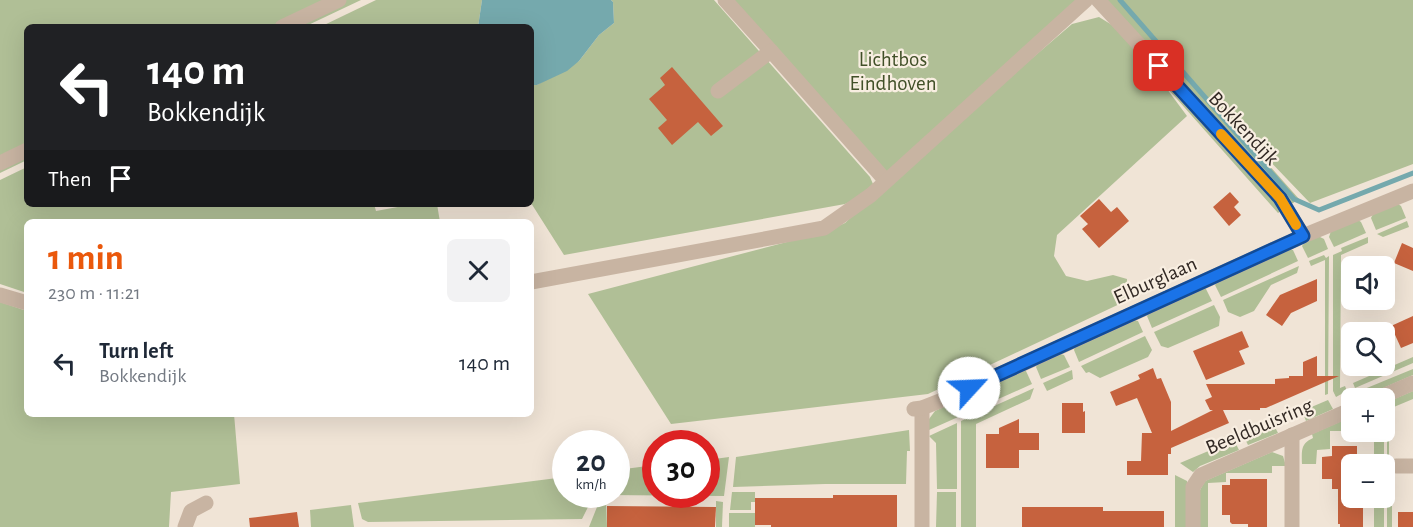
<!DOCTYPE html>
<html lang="en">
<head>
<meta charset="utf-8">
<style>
	body { margin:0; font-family:"Alegreya Sans",sans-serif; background:#f2f2f3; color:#1f2937; height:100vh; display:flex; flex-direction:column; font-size:22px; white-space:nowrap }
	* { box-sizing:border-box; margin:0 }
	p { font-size:20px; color:#747a83 }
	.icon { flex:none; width:33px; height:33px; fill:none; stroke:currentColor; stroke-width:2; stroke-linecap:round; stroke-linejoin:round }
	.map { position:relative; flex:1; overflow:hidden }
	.sheet { position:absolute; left:24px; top:219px; width:510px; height:198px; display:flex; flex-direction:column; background:#fff; border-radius:9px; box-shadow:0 6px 24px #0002 }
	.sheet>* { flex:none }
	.top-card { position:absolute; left:24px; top:24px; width:510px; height:183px; border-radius:9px; box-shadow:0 6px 24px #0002; background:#202124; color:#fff; overflow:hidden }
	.controls { position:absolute; left:1341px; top:256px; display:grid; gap:12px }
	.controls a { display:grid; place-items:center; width:54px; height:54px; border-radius:9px; background:#fff; box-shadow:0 6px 24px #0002; font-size:30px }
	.speed { position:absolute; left:552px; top:430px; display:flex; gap:12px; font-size:30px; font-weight:700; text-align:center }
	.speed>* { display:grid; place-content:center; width:78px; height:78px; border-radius:50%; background:#fff; box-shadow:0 6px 24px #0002; line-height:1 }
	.speed small { font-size:15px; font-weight:400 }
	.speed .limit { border:9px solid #d22; background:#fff; color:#111 }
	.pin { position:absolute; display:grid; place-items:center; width:51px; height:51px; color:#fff; margin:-26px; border-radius:12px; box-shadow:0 3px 9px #0006 }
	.me { position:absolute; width:66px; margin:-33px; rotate:65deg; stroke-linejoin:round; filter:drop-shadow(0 0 4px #0008) }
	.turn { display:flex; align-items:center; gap:21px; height:126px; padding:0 24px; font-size:27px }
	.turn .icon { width:78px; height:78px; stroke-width:2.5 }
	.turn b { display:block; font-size:42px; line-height:51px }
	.then { display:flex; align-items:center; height:57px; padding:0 24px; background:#0003; gap:12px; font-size:22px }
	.round { display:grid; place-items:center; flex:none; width:63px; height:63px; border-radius:9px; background:#f2f2f3 }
	.head { display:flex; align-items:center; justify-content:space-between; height:102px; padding:0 24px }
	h1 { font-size:36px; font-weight:700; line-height:45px; color:#ea580c }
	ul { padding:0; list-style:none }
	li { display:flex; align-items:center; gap:18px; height:84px; padding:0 24px }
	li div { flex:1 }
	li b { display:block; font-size:22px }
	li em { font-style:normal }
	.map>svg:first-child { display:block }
	.green { fill:#b0bf96 }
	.water { fill:#75a9ad }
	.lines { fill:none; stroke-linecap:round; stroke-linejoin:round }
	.stream { stroke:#75a9ad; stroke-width:5 }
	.building { fill:#c6623e }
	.minor { stroke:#c8b4a2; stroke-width:15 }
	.route-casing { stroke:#114b97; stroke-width:15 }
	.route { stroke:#1a73e8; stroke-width:10 }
	.slow { stroke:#f59e0b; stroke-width:10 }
	.labels { text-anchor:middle; stroke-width:4.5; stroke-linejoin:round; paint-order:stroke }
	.park-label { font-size:21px; fill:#415028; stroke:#f8eee1 }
	.street-label { font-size:21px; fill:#322924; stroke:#f8eee1 }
</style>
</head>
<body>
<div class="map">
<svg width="1413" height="527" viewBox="0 0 1413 527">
	<rect width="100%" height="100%" fill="#f0e4d6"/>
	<g class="green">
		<polygon points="0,0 361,0 304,27 27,27 27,160 0,173"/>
		<polygon points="376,0 482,0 478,27 320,27"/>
		<polygon points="611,0 714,0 870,177 873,184 858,198 845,204 564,255 531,203 531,85 537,85 579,61 599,35 614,23 613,2"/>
		<polygon points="733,0 1079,0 888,174"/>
		<polygon points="1091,0 1413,0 1413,164 1310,203 1212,101 1299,199 1278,213 1161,81 1187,116 1057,235 1054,256 1066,276 1087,281 1113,275 1127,279 1126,301 928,394 671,424 588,294 825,232 845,223 892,178 1072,24 1099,17 1112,25"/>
		<polygon points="27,167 27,204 374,204 376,211 414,204 437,204 440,222 27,222 27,293 0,284 0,180"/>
		<polygon points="1398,204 1401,206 1406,218 1376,230 1371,218 1373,214"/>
		<polygon points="1358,220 1361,222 1366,233 1334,247 1329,237 1331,231"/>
		<polygon points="1407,221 1409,227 1383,237 1377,234"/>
		<polygon points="1318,236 1324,239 1328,249 1308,258 1302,246 1305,242"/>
		<polygon points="1368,237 1368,243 1341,255 1340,388 1345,386 1347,391 1336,397 1333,391 1333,255 1342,251 1341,248"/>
		<polygon points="1289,249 1293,250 1298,261 1221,297 1215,285 1218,281"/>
		<polygon points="1324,255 1326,258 1329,256 1328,394 1325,395 1325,260 1311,266 1309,261"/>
		<polygon points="1299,266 1297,273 1271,285 1254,311 1240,317 1228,312 1223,300"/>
		<polygon points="1202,288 1206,289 1212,301 1152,328 1147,316 1149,313"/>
		<polygon points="0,302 27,311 27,414 234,414 240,484 171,492 169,527 0,527"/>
		<polygon points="1214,305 1220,317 1219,326 1168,348 1161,346 1154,332"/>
		<polygon points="1133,320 1138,321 1143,332 1079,362 1074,350 1075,347"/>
		<polygon points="1145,336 1152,350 1148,357 1100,378 1089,372 1086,373 1081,366"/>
		<polygon points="1060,354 1064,355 1070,367 1041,379 1036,367 1038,364"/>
		<polygon points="1413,357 1413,363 1355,388 1353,383"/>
		<polygon points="1413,369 1413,375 1360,398 1357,392"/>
		<polygon points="1022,370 1026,371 1032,384 929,430 929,419 935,411"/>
		<polygon points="1072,370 1073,379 1047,391 1043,383"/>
		<polygon points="1034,388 1030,399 976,424 976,527 961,527 961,421"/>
		<polygon points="1413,391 1413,399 1389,409 1389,462 1387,462 1387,415 1385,403"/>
		<polygon points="1328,400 1333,409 1306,421 1302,411"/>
		<path d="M1351 417V431H1330V449L1317 450 1316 464H1302C1302 451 1300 444 1313 438L1312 434Z"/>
		<polygon points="957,423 957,489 937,489 936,443 929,436"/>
		<polygon points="1273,423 1278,433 1248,445 1243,435"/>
		<polygon points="909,430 910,451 907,451 906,484 825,484 733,487 736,457"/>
		<rect x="1374" y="432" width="10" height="33"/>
		<polygon points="1225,444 1227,448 1236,444 1239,450 1200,466 1193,472 1180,463"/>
		<polygon points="1272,452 1283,456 1286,466 1272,466 1272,473 1226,473 1226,482 1208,483 1208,527 1200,527 1200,490 1205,481"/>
		<polygon points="729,457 724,496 606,495 616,495 617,470 655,465 656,495 706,495 707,460"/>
		<rect x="1387" y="470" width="5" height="57"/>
		<polygon points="1175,475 1187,481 1186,527 1175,527"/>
		<polygon points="565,477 566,495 594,495 582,519 368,522 362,519 358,503"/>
		<polygon points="732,492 755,492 755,502 751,502 751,510 730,510"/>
		<polygon points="937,492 956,492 956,527 936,527"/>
		<rect x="1374" y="498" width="10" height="29"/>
		<polygon points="606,500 607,527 589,527 599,502"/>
		<polygon points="716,501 723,502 722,527 716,527"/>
		<polygon points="351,505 354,527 311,527 310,510"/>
		<rect x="729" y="513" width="26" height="14"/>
	</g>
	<polygon class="water" points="482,0 611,0 613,2 614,23 599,35 579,61 567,71 537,85 531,85 531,27 478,27"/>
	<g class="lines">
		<polyline class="stream" points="1120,0 1294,199 1319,210 1413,173"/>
	</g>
	<g class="building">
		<polygon points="672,67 723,126 711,136 698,122 672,145 658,128 667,120 649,99 665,85 660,78"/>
		<polygon points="1230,192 1239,202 1234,207 1241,215 1229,226 1213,207"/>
		<polygon points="1099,199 1111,212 1117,207 1129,221 1099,248 1082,229 1088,224 1080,216"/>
		<polygon points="1402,243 1413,248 1413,271 1394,263"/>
		<polygon points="1317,279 1317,301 1291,313 1282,326 1266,315 1280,295"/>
		<polygon points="1413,316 1413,343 1401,348 1391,326"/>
		<polygon points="1242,331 1249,347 1239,351 1245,364 1206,380 1193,351"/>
		<polygon points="1317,356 1317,376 1339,376 1266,408 1260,408 1260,410 1223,410 1229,423 1171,448 1171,454 1168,454 1168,475 1127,475 1127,461 1141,461 1142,433 1152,433 1137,398 1116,406 1110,392 1140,379 1138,375 1153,368 1157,379 1161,378 1171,402 1171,431 1213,410 1210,410 1205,400 1212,397 1206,384 1275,384 1275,379 1289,378 1289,376 1303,376 1303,362"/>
		<polygon points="1062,403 1083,403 1083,412 1085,411 1085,433 1062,433"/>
		<polygon points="1019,419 1019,433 1039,433 1039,450 1019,450 1019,468 986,468 986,434 999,434 999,428"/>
		<polygon points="1332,446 1357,446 1357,465 1352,465 1352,503 1363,503 1363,527 1340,527 1340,524 1338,524 1338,489 1332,489 1332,479 1322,479 1322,457 1332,456"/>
		<polygon points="1230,479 1267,479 1267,527 1248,527 1248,524 1232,524 1230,522 1230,515 1222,515 1222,485 1230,485"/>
		<polygon points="833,495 897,495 897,527 771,527 771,525 755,525 755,498 833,498"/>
		<polygon points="607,506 716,507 715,527 607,527"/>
		<polygon points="1022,507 1103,507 1103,511 1164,511 1164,527 1022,527"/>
		<polygon points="297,512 299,527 250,527 249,518"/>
		<rect x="1398" y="512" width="15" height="15"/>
	</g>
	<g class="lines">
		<g class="minor">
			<polyline points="725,0 771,51"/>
			<polyline points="1098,0 1280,198 1303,236"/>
			<polyline points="282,27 339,0"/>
			<polyline points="718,91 771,51 886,181"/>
			<polyline points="0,163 27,150"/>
			<polyline points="531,282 824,228 871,195 1086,0"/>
			<polyline points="0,295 27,303"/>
			<polyline points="1376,399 1413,383"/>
			<polyline points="922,408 922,527"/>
			<polyline points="914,409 922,408 950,397 1303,236 1413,191"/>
			<polyline points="1292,435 1292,527"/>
			<polyline points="1396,466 1413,466"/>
			<polyline points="185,527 191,511 206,503"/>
			<polyline points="1193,527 1193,487 1201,475 1352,409"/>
		</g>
	</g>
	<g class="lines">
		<g class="route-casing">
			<polyline id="route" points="969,388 1303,236 1280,198 1159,66"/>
		</g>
		<use href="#route" class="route"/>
		<polyline class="slow" points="1221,134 1280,198 1296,225"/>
	</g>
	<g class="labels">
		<g class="park-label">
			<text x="893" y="66">Lichtbos<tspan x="893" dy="24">Eindhoven</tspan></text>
		</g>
		<g class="street-label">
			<text transform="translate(1244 128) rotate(47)" y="7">Bokkendijk</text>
			<text transform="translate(1155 280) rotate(-24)" y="7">Elburglaan</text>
			<text transform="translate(1259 426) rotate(-23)" y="7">Beeldbuisring</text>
		</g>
	</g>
</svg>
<div class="controls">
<a><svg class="icon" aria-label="sound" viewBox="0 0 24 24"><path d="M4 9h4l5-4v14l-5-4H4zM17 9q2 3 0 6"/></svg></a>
<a><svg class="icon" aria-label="search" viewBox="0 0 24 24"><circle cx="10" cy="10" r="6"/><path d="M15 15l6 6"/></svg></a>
<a>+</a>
<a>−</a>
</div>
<div class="speed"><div>20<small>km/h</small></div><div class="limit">30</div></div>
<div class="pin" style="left:1159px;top:66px;background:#d93025"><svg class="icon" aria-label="arrive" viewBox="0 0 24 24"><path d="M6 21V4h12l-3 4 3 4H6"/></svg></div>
<svg class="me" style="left:969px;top:388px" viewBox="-20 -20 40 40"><circle r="19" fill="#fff"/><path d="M0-13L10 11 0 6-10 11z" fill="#1a73e8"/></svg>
<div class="top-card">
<div class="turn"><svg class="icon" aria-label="left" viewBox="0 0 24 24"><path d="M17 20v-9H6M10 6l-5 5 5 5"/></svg><div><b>140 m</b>Bokkendijk</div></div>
<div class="then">Then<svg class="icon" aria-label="arrive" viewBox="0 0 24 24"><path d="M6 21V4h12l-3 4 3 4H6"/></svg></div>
</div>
<section class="sheet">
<div class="head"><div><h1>1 min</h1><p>230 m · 11:21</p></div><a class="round"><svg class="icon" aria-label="close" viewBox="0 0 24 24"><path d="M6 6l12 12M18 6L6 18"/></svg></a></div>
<ul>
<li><svg class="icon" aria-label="left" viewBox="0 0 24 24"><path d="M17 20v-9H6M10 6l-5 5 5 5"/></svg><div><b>Turn left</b><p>Bokkendijk</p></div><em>140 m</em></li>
</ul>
</section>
</div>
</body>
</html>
